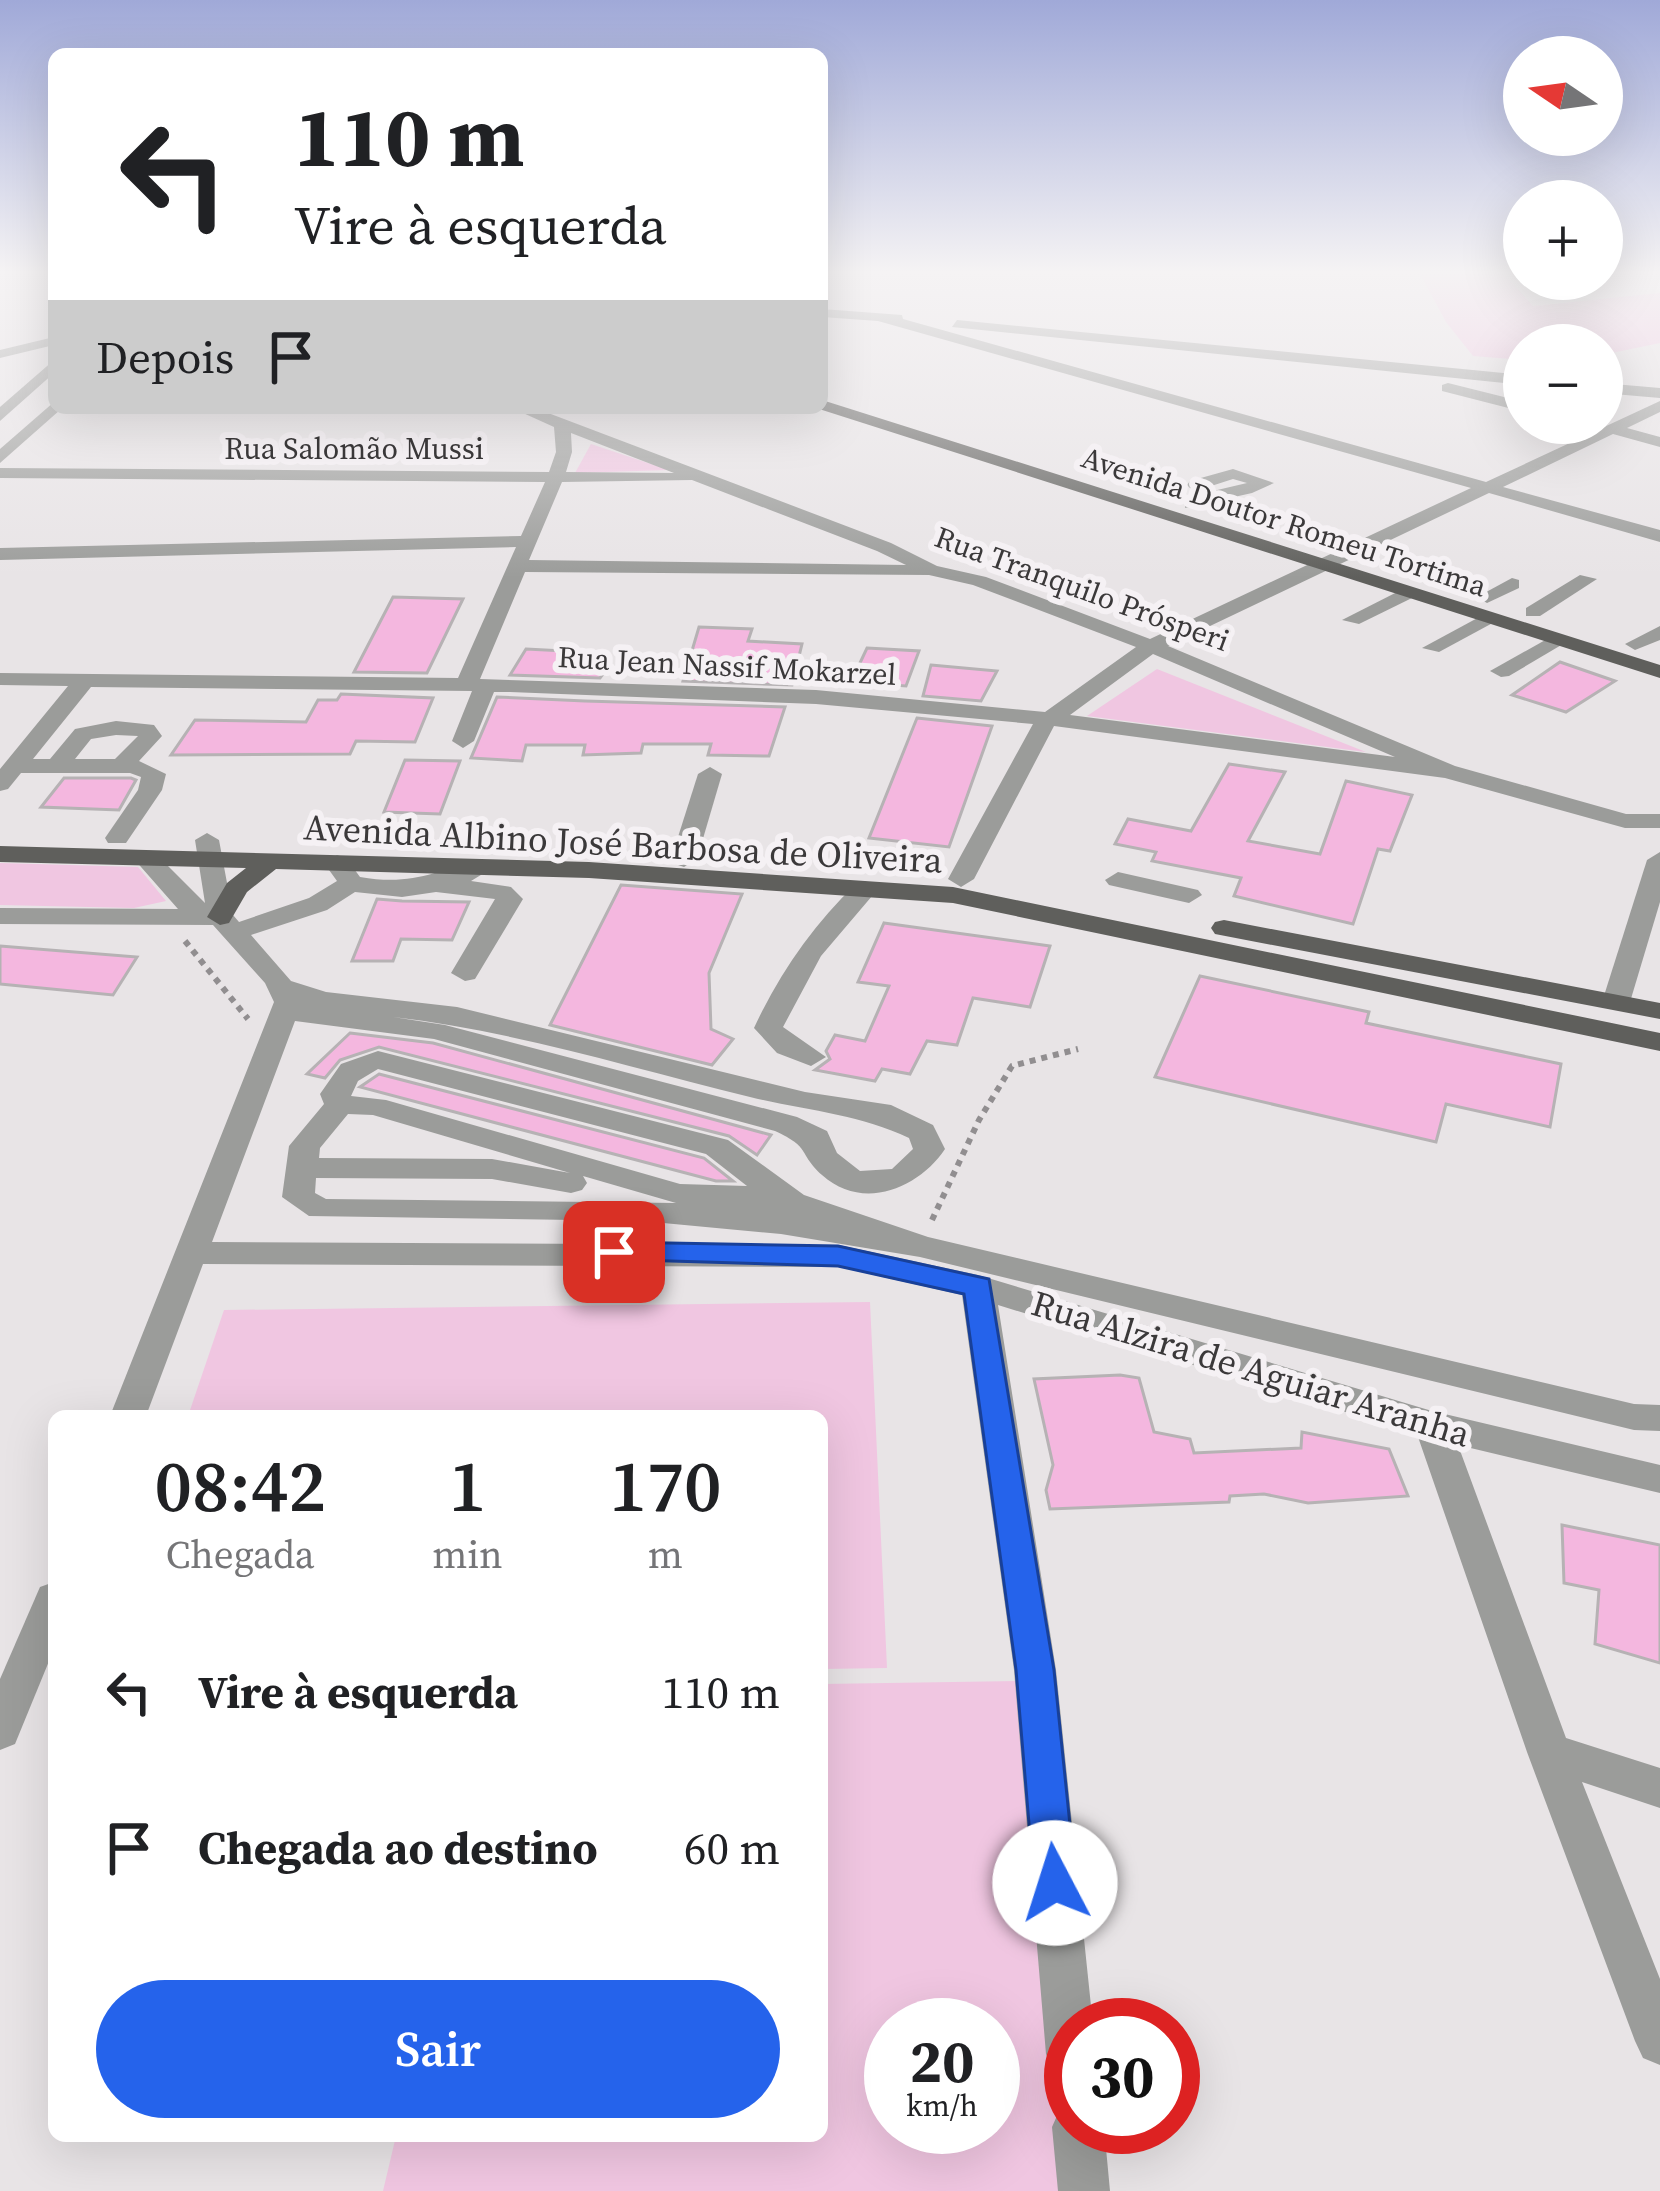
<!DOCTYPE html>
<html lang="pt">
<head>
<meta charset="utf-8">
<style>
	body { margin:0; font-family:"Source Serif 4",serif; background:#f2f2f2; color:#202124; height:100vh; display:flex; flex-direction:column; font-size:45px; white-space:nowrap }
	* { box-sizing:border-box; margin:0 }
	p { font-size:39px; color:#757577 }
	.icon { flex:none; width:66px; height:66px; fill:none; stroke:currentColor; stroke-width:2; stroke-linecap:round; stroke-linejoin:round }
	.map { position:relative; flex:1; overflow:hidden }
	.sheet { position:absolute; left:48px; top:1410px; width:780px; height:732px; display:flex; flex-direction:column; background:#fff; border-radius:18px; box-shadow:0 12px 48px #0002 }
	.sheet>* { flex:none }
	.guide { position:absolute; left:48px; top:48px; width:780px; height:366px; border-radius:18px; box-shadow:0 12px 48px #0002; background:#fff; color:#202124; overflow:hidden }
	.needle { width:78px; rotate:283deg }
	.buttons { position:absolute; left:1503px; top:36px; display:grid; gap:24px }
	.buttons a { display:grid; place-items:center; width:120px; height:120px; border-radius:50%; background:#fff; box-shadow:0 12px 48px #0002; font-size:60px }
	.speed { position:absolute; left:864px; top:1998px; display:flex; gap:24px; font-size:60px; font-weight:700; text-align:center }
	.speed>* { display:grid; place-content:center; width:156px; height:156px; border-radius:50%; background:#fff; box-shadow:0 12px 48px #0002; line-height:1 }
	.speed small { font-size:30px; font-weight:400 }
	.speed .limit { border:18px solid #d22; background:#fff; color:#111 }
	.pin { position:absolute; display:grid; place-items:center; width:102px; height:102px; color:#fff; margin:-51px; border-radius:24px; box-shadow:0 6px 18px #0006 }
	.me { position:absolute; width:132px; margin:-66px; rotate:355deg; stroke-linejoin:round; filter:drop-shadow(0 0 9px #0008) }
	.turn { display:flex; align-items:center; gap:42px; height:252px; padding:0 48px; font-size:54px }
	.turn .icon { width:156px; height:156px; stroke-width:2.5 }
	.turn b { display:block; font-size:84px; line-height:102px }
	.then { display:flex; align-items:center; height:114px; padding:0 48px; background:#0003; gap:24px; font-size:45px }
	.eta { display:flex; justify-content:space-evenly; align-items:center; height:204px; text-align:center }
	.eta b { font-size:72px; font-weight:600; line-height:84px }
	.primary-button { display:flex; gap:24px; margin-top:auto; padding:24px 48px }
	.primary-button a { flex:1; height:138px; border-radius:72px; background:#2563eb; color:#fff; font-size:48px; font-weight:600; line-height:138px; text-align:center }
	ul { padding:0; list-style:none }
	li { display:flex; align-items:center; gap:36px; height:156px; padding:0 48px }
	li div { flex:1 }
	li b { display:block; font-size:45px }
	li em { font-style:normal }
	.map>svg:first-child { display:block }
	.green { fill:#f0c6e1; fill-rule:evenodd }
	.building { fill:#f4b7df; stroke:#b6b2b4; stroke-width:3 }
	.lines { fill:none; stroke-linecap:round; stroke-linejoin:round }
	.path { stroke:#918e90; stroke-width:6; stroke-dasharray:6 6; stroke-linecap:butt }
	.minor { fill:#9b9c9a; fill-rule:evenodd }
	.major { fill:#5f5f5c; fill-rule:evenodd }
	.route { fill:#2563eb; stroke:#184099; stroke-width:3 }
	.labels { text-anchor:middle; stroke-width:12; stroke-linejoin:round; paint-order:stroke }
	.far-street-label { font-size:30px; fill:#3b393a; stroke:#f5f1f4 }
	.street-label { font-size:36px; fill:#3b393a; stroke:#f5f1f4 }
</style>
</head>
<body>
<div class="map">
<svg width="1660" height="2191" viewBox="0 0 1660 2191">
	<rect width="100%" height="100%" fill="#e8e4e6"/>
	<g class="green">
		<polygon points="1419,272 1502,272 1533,306 1660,293 1660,343 1602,355 1602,345 1524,345 1524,360 1473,356 1446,322"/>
		<polygon points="591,444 669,470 575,473"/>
		<polygon points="1157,669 1366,752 1087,716"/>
		<polygon points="0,863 138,867 166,901 134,908 0,905"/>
		<polygon points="870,1302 887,1668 822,1669 822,1416 188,1416 224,1310"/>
		<path d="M1023 1681 1079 2191H383L396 2136H822V1684ZM891 2025H993V2127H891Z"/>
	</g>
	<g class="building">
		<polygon points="393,597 463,599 427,673 354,672"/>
		<polygon points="699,627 752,629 748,641 802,644 792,685 683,681"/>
		<polygon points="867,648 919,651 906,686 851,682"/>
		<polygon points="526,649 585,652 578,662 610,665 600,678 510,675"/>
		<polygon points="1560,662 1615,681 1566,712 1512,695"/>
		<polygon points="931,665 997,671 981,701 923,696"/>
		<polygon points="341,694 433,698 415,742 356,741 350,754 171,755 195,720 306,722 318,700 337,700"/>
		<polygon points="497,697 585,701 785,707 769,756 708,755 711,744 643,744 641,753 583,755 585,745 526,745 522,761 471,758"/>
		<polygon points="917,718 992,726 949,847 869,838"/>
		<polygon points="405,760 460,761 440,814 384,812"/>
		<polygon points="1229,764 1285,772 1248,841 1320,854 1346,781 1412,795 1390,851 1378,849 1353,924 1234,896 1241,878 1152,861 1156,852 1115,844 1128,819 1191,831"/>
		<polygon points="64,778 131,778 136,780 119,810 41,807"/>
		<polygon points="621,885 742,894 709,973 711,1029 733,1039 712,1065 550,1025"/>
		<polygon points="377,899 402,901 469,902 452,940 401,939 393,961 352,961"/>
		<polygon points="884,923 1050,946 1030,1007 973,998 957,1045 927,1041 910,1074 882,1069 875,1081 815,1070 830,1059 826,1051 835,1035 865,1041 889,986 858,982"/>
		<polygon points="0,946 137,957 113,995 0,984"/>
		<polygon points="1200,976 1369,1012 1366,1023 1561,1064 1550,1127 1446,1104 1436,1142 1155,1077"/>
		<polygon points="350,1033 433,1043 771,1135 757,1155 729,1136 379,1047 340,1060 325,1078 307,1074"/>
		<polygon points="379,1074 704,1158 733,1181 716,1181 360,1087"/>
		<polygon points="1120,1375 1139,1378 1154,1432 1190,1439 1194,1453 1301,1448 1302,1432 1389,1449 1408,1496 1308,1503 1264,1494 1230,1496 1229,1502 1050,1509 1046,1490 1053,1465 1034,1379"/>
		<polygon points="1562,1525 1660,1545 1660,1663 1595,1644 1599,1590 1564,1583"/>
	</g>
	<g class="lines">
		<g class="path">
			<polyline points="185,941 248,1019"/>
			<polyline points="932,1220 979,1120 1012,1066 1078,1049"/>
		</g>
		<g class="minor">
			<path d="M822 309 902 315 903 319 1486 482 1660 401V412L1627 428 1660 437V447L1613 434 1503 487 1660 530V542L1489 493 1168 646 1455 766 1626 814H1660V828H1625L1445 778 1054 726 974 879 961 887 948 879 1033 724 816 704 510 692H494L474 741 463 748 452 741 472 691 91 687 33 759H50L75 729 116 721 154 725 162 736 139 761 166 774 162 790 126 843H108L105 838 138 790 141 777 130 773H21L8 789 0 791V769L68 686 0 685V673L458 678 516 547 0 560V548L521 536 545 482 0 478V468L549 472 556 452 554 427 512 408H535L891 543 937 566 986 577 1150 639 1471 488 878 321 822 317ZM571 433 674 473 566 472 572 452ZM692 480 877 551 906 565 529 560 562 482ZM525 572 929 575 973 585 1136 647 1045 712 816 690 480 679ZM1153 654 1395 757 1070 715ZM116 735 138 736 115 759H75L91 739Z"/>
			<polygon points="957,320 1524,375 1524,385 952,327"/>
			<polygon points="54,337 54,345 0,358 0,350"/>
			<polygon points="54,360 54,373 0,421 0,407"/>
			<polygon points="1448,383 1524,402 1524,412 1442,391 1442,385"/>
			<polygon points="1602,383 1660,388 1660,398 1602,393"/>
			<polygon points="54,402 60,410 0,463 0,449"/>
			<path d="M1233 469 1274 483 1252 493 1185 508V500L1197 495 1187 485 1190 481ZM1233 479 1247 483 1213 491 1208 487Z"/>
			<polygon points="1580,575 1597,579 1540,616 1526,616 1526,608"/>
			<polygon points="1512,578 1519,580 1519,588 1487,603 1477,597"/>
			<polygon points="1407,587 1417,593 1414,597 1359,624 1342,620"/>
			<polygon points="1483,615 1500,619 1439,652 1422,648"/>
			<polygon points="1660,626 1660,640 1635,650 1625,644"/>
			<polygon points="1556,634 1563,636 1563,644 1509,676 1501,677 1490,671"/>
			<polygon points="710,767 722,774 697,859 684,867 675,864 671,859 698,774"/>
			<path d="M207 833 219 840 233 915 239 922 309 898 337 881 324 863 337 855 346 858 360 877C411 886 434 872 481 859L494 867 471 881 511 887 523 899 475 979 465 981 451 973 495 899 436 892 402 897 355 892 327 910 251 935 291 981 326 992 457 1007 805 1092 891 1105 933 1125 945 1149C919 1188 863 1212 822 1175 797 1152 812 1148 775 1131L434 1039 295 1021 212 1242 839 1245 978 1275 1432 1411 1660 1465V1493L1458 1445 1566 1738 1660 1768V1808L1582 1782 1660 1979V2065L1643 2058 1635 2041 1527 1752 1417 1434 998 1305 1056 1670 1093 2025H1071V2079L1053 2071 1046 2054 1014 1670 962 1295 839 1267 203 1264 146 1416H110L274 1002 265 983 213 925 0 924V908L178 909 134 859 147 851 156 854 205 903 195 840ZM393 1017C514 1031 632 1068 750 1097 804 1110 859 1114 909 1138L913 1149 892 1169 860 1171 837 1153 827 1131 797 1117 445 1025Z"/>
			<polygon points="1660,852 1660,902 1630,1002 1626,1008 1606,1008 1602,1002 1647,860"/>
			<polygon points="1118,872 1198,890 1202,895 1189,903 1109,885 1105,880"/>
			<path d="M865 881 878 889 821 956 783 1027 826 1057 811 1066 777 1053 754 1028C779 974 813 925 856 884Z"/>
			<path d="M378 1051 728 1140 804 1195 928 1237 1634 1404 1660 1405V1431L1634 1430 920 1257 781 1234 642 1221 309 1216 282 1197 289 1146 324 1104 320 1094 341 1064ZM378 1069 706 1154 747 1186 680 1184 386 1100 351 1096 358 1081ZM348 1114 373 1115 570 1173 492 1159 319 1158 320 1148ZM583 1176 676 1203 326 1199 315 1193 316 1178 492 1179 571 1193 582 1190 587 1183Z"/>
			<polygon points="54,1582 54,1649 15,1744 0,1750 0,1679 40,1587"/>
			<polygon points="1071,2104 1071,2127 1104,2127 1110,2191 1058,2191 1052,2127 1060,2109"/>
		</g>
		<g class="major">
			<polygon points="822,400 1660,665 1660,678 816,408 822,408"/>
			<polygon points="0,846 589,862 953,887 1660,1033 1660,1051 953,903 589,878 276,869 247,892 229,923 220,925 207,917 227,883 246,868 0,862"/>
			<polygon points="1224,920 1660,1003 1660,1019 1215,934 1211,928 1215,922"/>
		</g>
	</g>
	<linearGradient id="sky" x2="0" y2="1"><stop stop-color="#a0a9d8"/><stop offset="0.47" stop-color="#f5f3f4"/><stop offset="1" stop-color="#f5f3f4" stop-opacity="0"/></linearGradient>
	<rect width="1660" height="578" fill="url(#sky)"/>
	<polygon class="route" points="614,1242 838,1246 989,1279 1054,1670 1076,1883 1070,1897 1055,1903 1040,1897 1034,1883 1016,1670 964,1294 838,1266 603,1259 598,1252 603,1245"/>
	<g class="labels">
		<g class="far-street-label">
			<text x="354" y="459">Rua Salomão Mussi</text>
			<text transform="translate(1284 522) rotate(18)" y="10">Avenida Doutor Romeu Tortima</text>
			<text transform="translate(1082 589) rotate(20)" y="10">Rua Tranquilo Prósperi</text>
			<text transform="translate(727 666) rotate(3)" y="10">Rua Jean Nassif Mokarzel</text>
		</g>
		<g class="street-label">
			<text transform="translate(623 843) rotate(3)" y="13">Avenida Albino José Barbosa de Oliveira</text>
			<text transform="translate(1251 1368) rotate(17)" y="13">Rua Alzira de Aguiar Aranha</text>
		</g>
	</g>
</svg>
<div class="buttons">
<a><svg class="needle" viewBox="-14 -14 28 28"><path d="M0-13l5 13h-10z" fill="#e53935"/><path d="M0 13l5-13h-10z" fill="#757577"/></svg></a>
<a>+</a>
<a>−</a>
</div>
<div class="speed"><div>20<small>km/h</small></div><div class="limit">30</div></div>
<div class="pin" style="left:614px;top:1252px;background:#d93025"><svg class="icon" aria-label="arrive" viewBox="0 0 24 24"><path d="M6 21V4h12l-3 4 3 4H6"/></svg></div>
<svg class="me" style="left:1055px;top:1883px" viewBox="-20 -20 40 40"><circle r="19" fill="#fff"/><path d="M0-13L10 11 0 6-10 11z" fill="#2563eb"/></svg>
<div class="guide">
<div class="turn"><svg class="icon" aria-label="left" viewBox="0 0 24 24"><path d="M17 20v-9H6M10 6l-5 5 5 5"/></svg><div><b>110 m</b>Vire à esquerda</div></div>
<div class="then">Depois<svg class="icon" aria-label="arrive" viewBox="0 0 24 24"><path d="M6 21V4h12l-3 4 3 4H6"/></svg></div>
</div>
<section class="sheet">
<div class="eta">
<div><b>08:42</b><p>Chegada</p></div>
<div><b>1</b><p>min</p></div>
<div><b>170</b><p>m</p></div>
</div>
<ul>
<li><svg class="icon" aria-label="left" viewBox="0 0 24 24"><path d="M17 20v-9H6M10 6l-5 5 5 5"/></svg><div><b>Vire à esquerda</b></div><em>110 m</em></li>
<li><svg class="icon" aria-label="arrive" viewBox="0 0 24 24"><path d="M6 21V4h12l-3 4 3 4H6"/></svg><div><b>Chegada ao destino</b></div><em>60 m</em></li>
</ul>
<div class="primary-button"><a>Sair</a></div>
</section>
</div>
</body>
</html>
